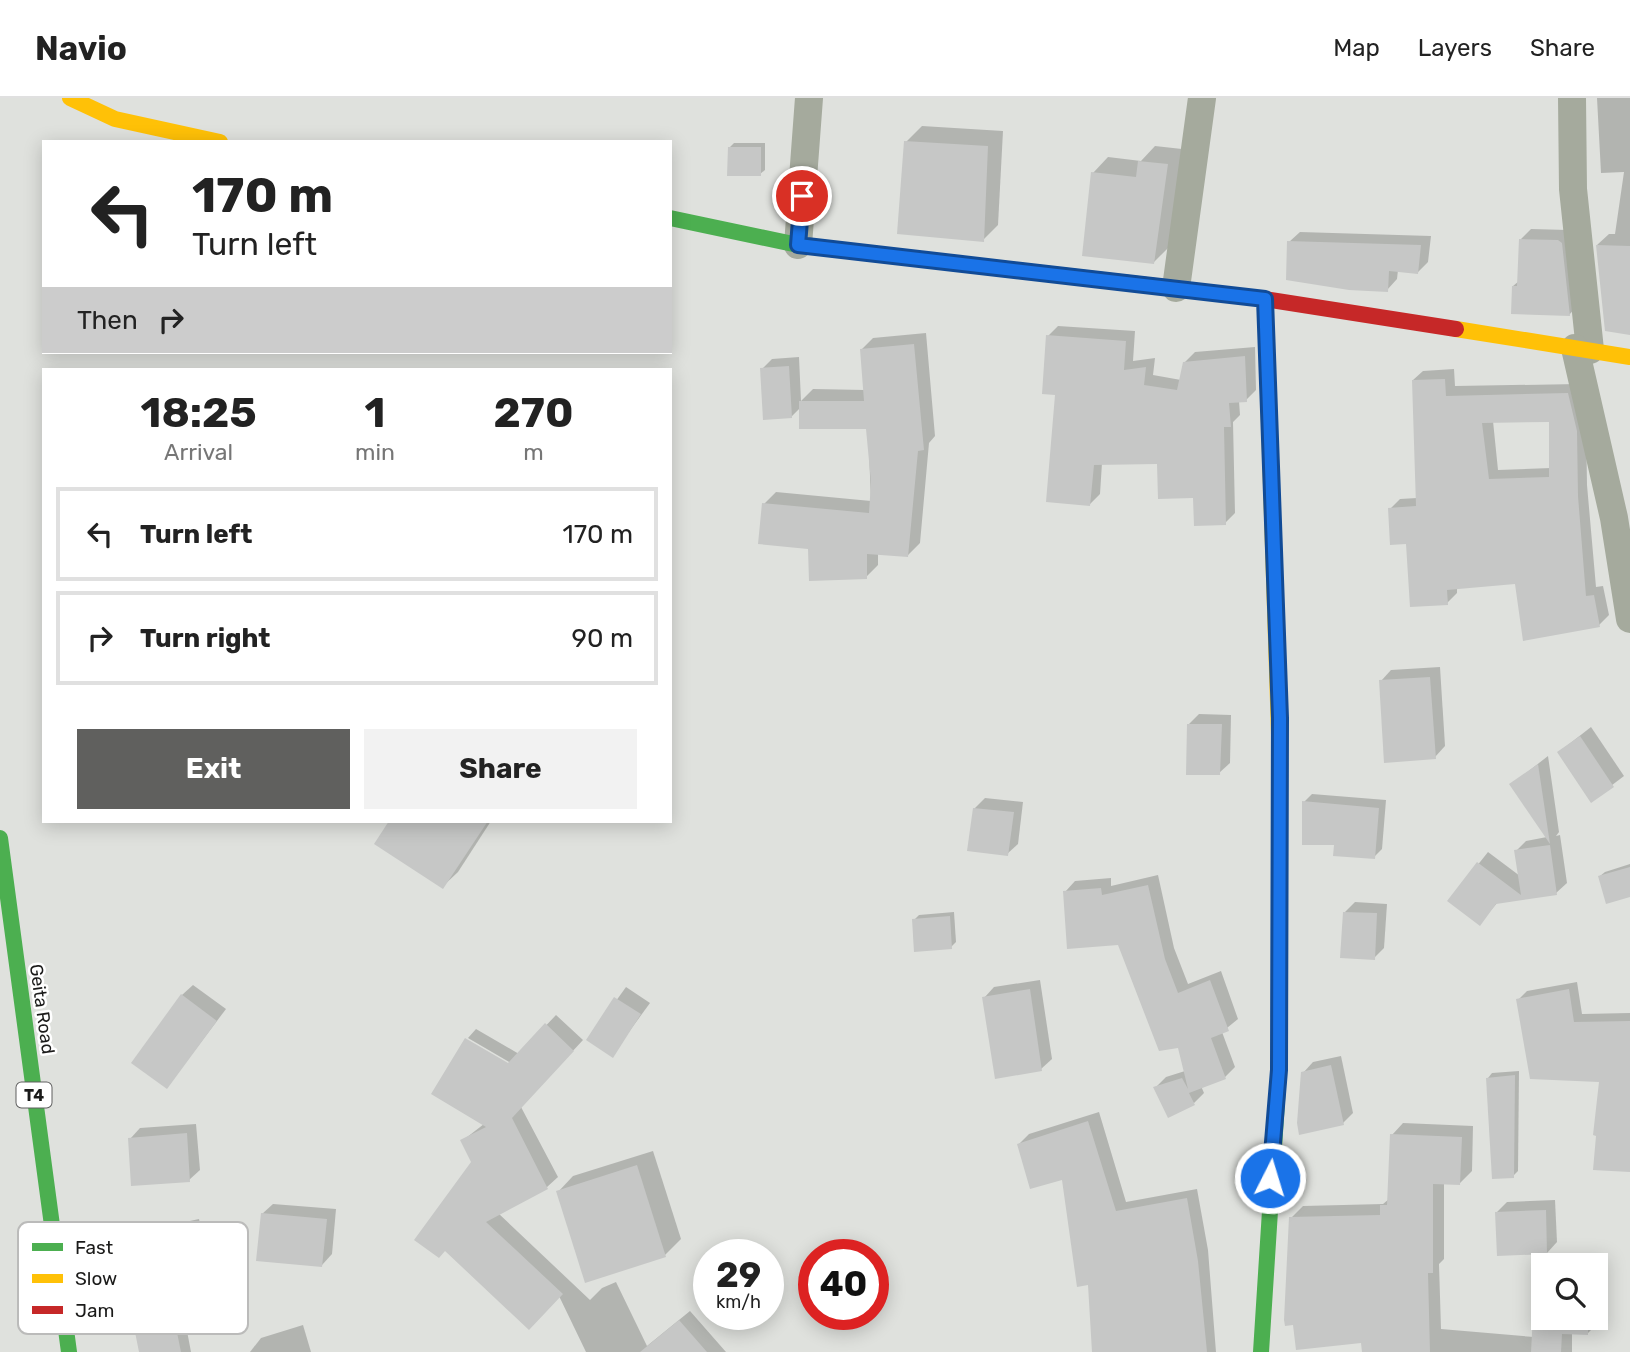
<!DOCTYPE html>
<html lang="en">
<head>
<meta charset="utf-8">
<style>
	body { margin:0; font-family:Rubik,sans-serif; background:#f2f2f2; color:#222; height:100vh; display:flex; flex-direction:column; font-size:26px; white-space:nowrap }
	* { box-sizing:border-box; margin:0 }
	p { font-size:23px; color:#767676 }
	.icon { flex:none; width:38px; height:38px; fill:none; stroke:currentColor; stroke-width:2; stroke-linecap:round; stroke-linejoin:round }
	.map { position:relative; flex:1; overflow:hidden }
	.sheet { position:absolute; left:42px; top:270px; width:630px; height:455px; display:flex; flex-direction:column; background:#fff; border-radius:0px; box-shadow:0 4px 18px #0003 }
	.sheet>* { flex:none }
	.top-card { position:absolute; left:42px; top:42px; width:630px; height:214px; border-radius:0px; box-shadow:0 4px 18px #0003; background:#fff; color:#222; overflow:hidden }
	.controls { position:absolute; left:1531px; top:1155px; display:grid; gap:14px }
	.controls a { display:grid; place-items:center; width:77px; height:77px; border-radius:0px; background:#fff; box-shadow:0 4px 18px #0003; font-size:35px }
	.speed { position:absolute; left:693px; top:1141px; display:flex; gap:14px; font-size:35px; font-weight:700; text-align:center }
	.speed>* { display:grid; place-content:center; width:91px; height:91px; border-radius:50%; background:#fff; box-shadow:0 4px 18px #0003; line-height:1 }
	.speed small { font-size:18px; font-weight:400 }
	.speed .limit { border:10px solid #d22; background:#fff; color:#111 }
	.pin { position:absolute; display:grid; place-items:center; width:60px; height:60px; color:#fff; margin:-30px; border:4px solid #fff; border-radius:50%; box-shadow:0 2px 7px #0007 }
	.me { position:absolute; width:77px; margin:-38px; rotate:5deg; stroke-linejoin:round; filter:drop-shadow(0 0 5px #0008) }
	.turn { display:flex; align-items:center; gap:24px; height:147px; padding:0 35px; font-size:32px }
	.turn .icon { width:91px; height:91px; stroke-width:2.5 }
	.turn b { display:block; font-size:49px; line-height:60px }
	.then { display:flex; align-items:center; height:66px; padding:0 35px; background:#0003; gap:14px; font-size:26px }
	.eta { display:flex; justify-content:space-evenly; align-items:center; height:119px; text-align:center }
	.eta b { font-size:42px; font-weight:700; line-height:49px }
	.action { display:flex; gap:14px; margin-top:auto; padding:14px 35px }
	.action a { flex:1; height:80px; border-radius:0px; background:#60605e; color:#fff; font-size:28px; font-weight:700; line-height:80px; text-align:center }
	.action a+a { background:#f2f2f2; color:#222 }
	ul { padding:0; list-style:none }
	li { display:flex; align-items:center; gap:21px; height:94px; margin:0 14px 10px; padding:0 21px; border:4px solid #e0e0e0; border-radius:0px }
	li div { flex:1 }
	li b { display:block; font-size:26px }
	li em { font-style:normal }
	header { display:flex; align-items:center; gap:42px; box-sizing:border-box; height:98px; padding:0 35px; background:#fff; border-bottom:2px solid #e0e0e0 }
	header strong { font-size:33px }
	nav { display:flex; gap:38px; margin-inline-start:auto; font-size:24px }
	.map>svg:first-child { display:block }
	.shadow { fill:#0003; fill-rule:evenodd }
	.building { fill:#c6c7c6; fill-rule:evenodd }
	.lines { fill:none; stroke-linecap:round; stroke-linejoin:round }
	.street { stroke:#a5aa9d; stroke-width:28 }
	.fast { stroke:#4caf50; stroke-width:16 }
	.slow { stroke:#ffc107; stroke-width:16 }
	.jam { stroke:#c62828; stroke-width:16 }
	.route-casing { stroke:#114b97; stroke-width:18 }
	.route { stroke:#1a73e8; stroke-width:12 }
	.labels { text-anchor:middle; stroke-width:5; stroke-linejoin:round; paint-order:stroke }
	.shield { fill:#fff; stroke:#5f5f5f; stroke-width:2 }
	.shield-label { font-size:16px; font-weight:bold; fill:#1b1b1a }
	.street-label { font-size:18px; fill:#1b1b1a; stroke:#fff }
	.key { fill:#fff; stroke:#bbbbba; stroke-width:2 }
	.key-label { font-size:19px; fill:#1b1b1a }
</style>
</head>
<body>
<header>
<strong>Navio</strong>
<nav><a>Map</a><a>Layers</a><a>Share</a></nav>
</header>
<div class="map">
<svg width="1630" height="1254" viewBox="0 0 1630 1254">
	<rect width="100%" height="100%" fill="#dfe1dd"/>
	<g class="shadow">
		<polygon points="1597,0 1630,0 1630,235 1597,147 1609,136 1615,136 1624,74 1601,75"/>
		<polygon points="922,28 1003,33 998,127 983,142 906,44"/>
		<polygon points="734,45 765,45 765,72 760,76 729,50"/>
		<polygon points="1155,48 1182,51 1169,149 1154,164 1093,75 1108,59 1141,63"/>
		<polygon points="1531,131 1568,132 1579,206 1569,217 1513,188 1519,183 1521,141"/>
		<polygon points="1300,134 1431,138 1428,164 1418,174 1398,172 1397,181 1387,192 1289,144"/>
		<polygon points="1058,228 1135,233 1133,263 1155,260 1153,277 1181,282 1184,265 1195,254 1255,249 1256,292 1246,302 1239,303 1240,317 1233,324 1235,415 1225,425 1159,364 1102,365 1100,396 1090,406 1057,295 1048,238"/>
		<polygon points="926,235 935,338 929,345 920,445 908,457 878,455 878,467 866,479 764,406 776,394 871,403 868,329 801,309 791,319 762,271 772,261 799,259 801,303 813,291 865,292 861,252 873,240"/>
		<path d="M1454 271 1455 288 1578 286 1586 322 1587 387 1596 489 1603 488 1609 517 1599 527 1517 485 1457 489V495L1447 505 1408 444 1390 411 1400 401 1417 400 1413 282 1423 273ZM1551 322V370L1498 372 1493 323Z"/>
		<polygon points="1440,569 1445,648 1435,659 1381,583 1391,572"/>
		<polygon points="1199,616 1231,617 1230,665 1219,675 1189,626"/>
		<polygon points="1591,629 1624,678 1591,703 1559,654"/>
		<polygon points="1548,658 1559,734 1556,738 1560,737 1567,785 1556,795 1498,804 1480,825 1449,803 1488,754 1520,778 1516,753 1526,743 1547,739 1512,686"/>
		<polygon points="1312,696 1386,702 1382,751 1374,759 1304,704"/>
		<polygon points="985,700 1023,704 1018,746 1007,756 974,711"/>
		<polygon points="391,723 491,723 458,774 442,789 376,745"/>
		<polygon points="1630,766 1630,797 1600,778 1605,774"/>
		<polygon points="1158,777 1174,850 1188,886 1221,873 1238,921 1222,934 1235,969 1225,979 1201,988 1204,995 1194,1005 1156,989 1166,979 1185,973 1179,948 1119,846 1065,794 1075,783 1111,780 1111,788"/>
		<polygon points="1355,804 1387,806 1384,850 1374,860 1345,814"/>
		<polygon points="954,814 956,844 951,849 914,822 919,817"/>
		<polygon points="1040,882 1052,961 1041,971 984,900 994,889"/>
		<polygon points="1577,884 1582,916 1630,915 1630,1073 1601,982 1518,902 1527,893"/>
		<polygon points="193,887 226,911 167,989 182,897"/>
		<polygon points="626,889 650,905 612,957 588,942"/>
		<polygon points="556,917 583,942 521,1009 558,1079 547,1089 498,1115 590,1202 602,1190 616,1184 647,1248 690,1213 726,1254 586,1254 559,1198 446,1151 473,1065 462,1043 484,1026 516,968 468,940 476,931 519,956"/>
		<polygon points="1341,958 1353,1015 1343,1025 1303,975 1313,964"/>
		<polygon points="1519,973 1518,1073 1513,1078 1488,980 1492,975"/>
		<polygon points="1099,1014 1126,1104 1197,1091 1208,1152 1216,1254 1094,1254 1090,1185 1063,1080 1019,1046 1029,1036"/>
		<polygon points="1403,1025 1473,1028 1472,1073 1460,1085 1444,1084 1444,1161 1439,1166 1441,1231 1534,1239 1535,1199 1544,1191 1544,1220 1596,1220 1596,1188 1601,1188 1599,1224 1588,1235 1572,1235 1572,1254 1363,1254 1363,1243 1291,1120 1303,1108 1383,1106 1389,1101 1392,1037"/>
		<polygon points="196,1026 200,1072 189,1082 130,1041 140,1030"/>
		<polygon points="653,1053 681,1141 665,1157 558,1094 573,1078"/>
		<polygon points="1555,1102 1557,1144 1547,1155 1496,1115 1507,1104"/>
		<polygon points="273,1106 336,1111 332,1156 322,1167 262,1116"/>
		<polygon points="199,1121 212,1181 202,1191 180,1196 191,1254 140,1254 136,1230 145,1220 129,1144 139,1134"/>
		<polygon points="303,1227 311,1254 250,1254 261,1240"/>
	</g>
	<g class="building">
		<polygon points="904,43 988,48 984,144 897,136"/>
		<polygon points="728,49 761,49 761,78 727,78"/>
		<polygon points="1138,63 1168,66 1154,166 1082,158 1091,74 1136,79"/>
		<polygon points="1519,141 1558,142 1562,145 1570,218 1511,216 1512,188 1517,188"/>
		<polygon points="1287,143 1421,147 1418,176 1389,173 1388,194 1349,192 1286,182"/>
		<polygon points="1596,147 1630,148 1630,237 1605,233"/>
		<polygon points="1046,237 1126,243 1124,272 1146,269 1144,287 1177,292 1183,264 1245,258 1247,304 1229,305 1231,329 1224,329 1226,427 1194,428 1193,400 1158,401 1157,366 1094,367 1090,408 1046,404 1055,297 1042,296"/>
		<polygon points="914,246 924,352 918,353 908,459 867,456 867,481 809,483 808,451 758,446 762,405 869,415 871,384 866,331 799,331 799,303 864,303 860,251"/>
		<polygon points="789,268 792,320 763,322 760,270"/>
		<path d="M1445 281 1446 298 1568 295 1577 333 1578 398 1586 498 1594 497 1600 529 1523 543 1515 486 1447 492 1448 507 1410 509 1406 446 1390 447 1388 410 1416 408 1412 282ZM1549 324V379L1489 381 1482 325Z"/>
		<polygon points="1430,579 1436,661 1384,665 1379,582"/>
		<polygon points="1187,626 1222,626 1220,677 1186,677"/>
		<polygon points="1580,638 1614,689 1591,705 1557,654"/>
		<polygon points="1538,666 1550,746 1509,686"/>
		<polygon points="1302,703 1379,710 1375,761 1333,758 1334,747 1302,747"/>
		<polygon points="973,710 1014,714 1008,758 967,753"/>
		<polygon points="389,723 488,723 443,791 374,746"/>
		<polygon points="1550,747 1557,797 1496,806 1480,828 1447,803 1477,764 1521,797 1514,752"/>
		<polygon points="1630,769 1630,799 1606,806 1598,778"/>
		<polygon points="1148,787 1165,861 1178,895 1210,882 1229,933 1211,940 1226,981 1189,995 1195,1007 1168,1020 1153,989 1182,980 1188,991 1178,950 1159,953 1118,847 1067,851 1063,793 1101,790 1102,797"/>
		<polygon points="1343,814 1377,815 1375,862 1340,860"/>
		<polygon points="950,818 952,851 914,854 912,821"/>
		<polygon points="1030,891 1042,973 995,981 982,899"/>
		<polygon points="1569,891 1574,924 1630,923 1630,1074 1593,1072 1596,1038 1593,1037 1599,984 1530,981 1516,901"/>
		<polygon points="181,896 217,923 167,991 131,965"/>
		<polygon points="614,899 641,916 613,960 586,942"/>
		<polygon points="545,925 574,953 512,1020 548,1091 486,1124 563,1196 529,1232 445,1153 439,1160 414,1142 471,1064 460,1042 486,1029 431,996 465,940 508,965"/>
		<polygon points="1331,967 1344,1027 1299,1037 1297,1025 1301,974"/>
		<polygon points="1515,977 1514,1080 1492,1081 1486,980"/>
		<polygon points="1088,1023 1116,1113 1187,1100 1198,1163 1207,1254 1092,1254 1088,1187 1077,1189 1062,1082 1030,1091 1017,1046"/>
		<polygon points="187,1035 190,1084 131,1088 128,1040"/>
		<polygon points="1390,1036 1462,1039 1460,1087 1433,1086 1433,1175 1428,1175 1430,1254 1362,1254 1361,1245 1296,1252 1293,1227 1285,1228 1284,1222 1289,1119 1380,1117 1380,1107 1387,1107"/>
		<polygon points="637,1067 666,1159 585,1185 556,1093"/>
		<polygon points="1546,1112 1547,1156 1497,1158 1495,1114"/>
		<polygon points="261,1115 327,1121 322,1169 256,1163"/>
		<polygon points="189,1130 203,1193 170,1200 181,1254 139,1254 134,1229 145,1227 127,1144"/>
		<polygon points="1534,1198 1544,1198 1544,1220 1588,1220 1588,1237 1562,1236 1561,1254 1531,1254"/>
		<polygon points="679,1222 707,1254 640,1254"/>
	</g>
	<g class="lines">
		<g class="street">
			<polyline points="1572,0 1573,91 1590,252"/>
			<polyline points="798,147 809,0"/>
			<polyline points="1176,190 1202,0"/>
			<polyline points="1575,250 1614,420 1630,521"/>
		</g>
		<g class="fast">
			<polyline points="670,120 798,147 1138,186"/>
			<polyline points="0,740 69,1254"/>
			<polyline points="1261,1254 1279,972 1280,667"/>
		</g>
		<g class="slow">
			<polyline points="70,0 115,21 220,44"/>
			<polyline points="1265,201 1280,667"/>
			<polyline points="1456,231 1630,259"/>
		</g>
		<polyline class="jam" points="1138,186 1265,201 1456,231"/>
	</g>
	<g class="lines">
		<g class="route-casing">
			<polyline id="route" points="802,98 798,147 1265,201 1280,620 1279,972 1270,1080"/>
		</g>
		<use href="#route" class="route"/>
	</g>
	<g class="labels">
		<rect class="shield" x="16.5" y="984.5" width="35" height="25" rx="5"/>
		<g class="shield-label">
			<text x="34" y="1003">T4</text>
		</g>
		<g class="street-label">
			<text transform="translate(42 911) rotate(82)" y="6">Geita Road</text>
		</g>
	</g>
	<rect x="18" y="1124" width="230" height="112" rx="10" class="key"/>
	<rect x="32" y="1145" width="31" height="8" fill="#4caf50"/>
	<rect x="32" y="1176" width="31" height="9" fill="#ffc107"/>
	<rect x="32" y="1208" width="31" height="8" fill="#c62828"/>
	<g class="key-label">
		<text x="75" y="1156">Fast</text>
		<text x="75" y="1187">Slow</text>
		<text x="75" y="1219">Jam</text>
	</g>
</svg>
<div class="controls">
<a><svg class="icon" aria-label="search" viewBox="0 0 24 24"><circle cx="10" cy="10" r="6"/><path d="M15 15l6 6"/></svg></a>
</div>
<div class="speed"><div>29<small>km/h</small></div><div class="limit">40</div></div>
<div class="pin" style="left:802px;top:98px;background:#d93025"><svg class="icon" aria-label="arrive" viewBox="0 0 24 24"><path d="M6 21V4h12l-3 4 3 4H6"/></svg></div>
<svg class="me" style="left:1270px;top:1080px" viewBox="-20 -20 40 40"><circle r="17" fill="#1a73e8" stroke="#fff" stroke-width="3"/><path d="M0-11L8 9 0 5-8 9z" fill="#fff"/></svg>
<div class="top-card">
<div class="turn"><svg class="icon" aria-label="left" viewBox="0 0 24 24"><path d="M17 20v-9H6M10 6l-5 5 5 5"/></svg><div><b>170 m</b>Turn left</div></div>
<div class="then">Then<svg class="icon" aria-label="right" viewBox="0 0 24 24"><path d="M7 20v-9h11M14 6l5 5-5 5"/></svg></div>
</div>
<section class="sheet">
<div class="eta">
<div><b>18:25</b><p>Arrival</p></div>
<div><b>1</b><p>min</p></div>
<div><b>270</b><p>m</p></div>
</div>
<ul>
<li><svg class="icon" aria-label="left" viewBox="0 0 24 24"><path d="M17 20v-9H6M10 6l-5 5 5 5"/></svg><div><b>Turn left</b></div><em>170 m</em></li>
<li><svg class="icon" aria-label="right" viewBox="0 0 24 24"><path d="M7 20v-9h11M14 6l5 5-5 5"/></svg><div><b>Turn right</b></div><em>90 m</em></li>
</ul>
<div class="action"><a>Exit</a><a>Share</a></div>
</section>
</div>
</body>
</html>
